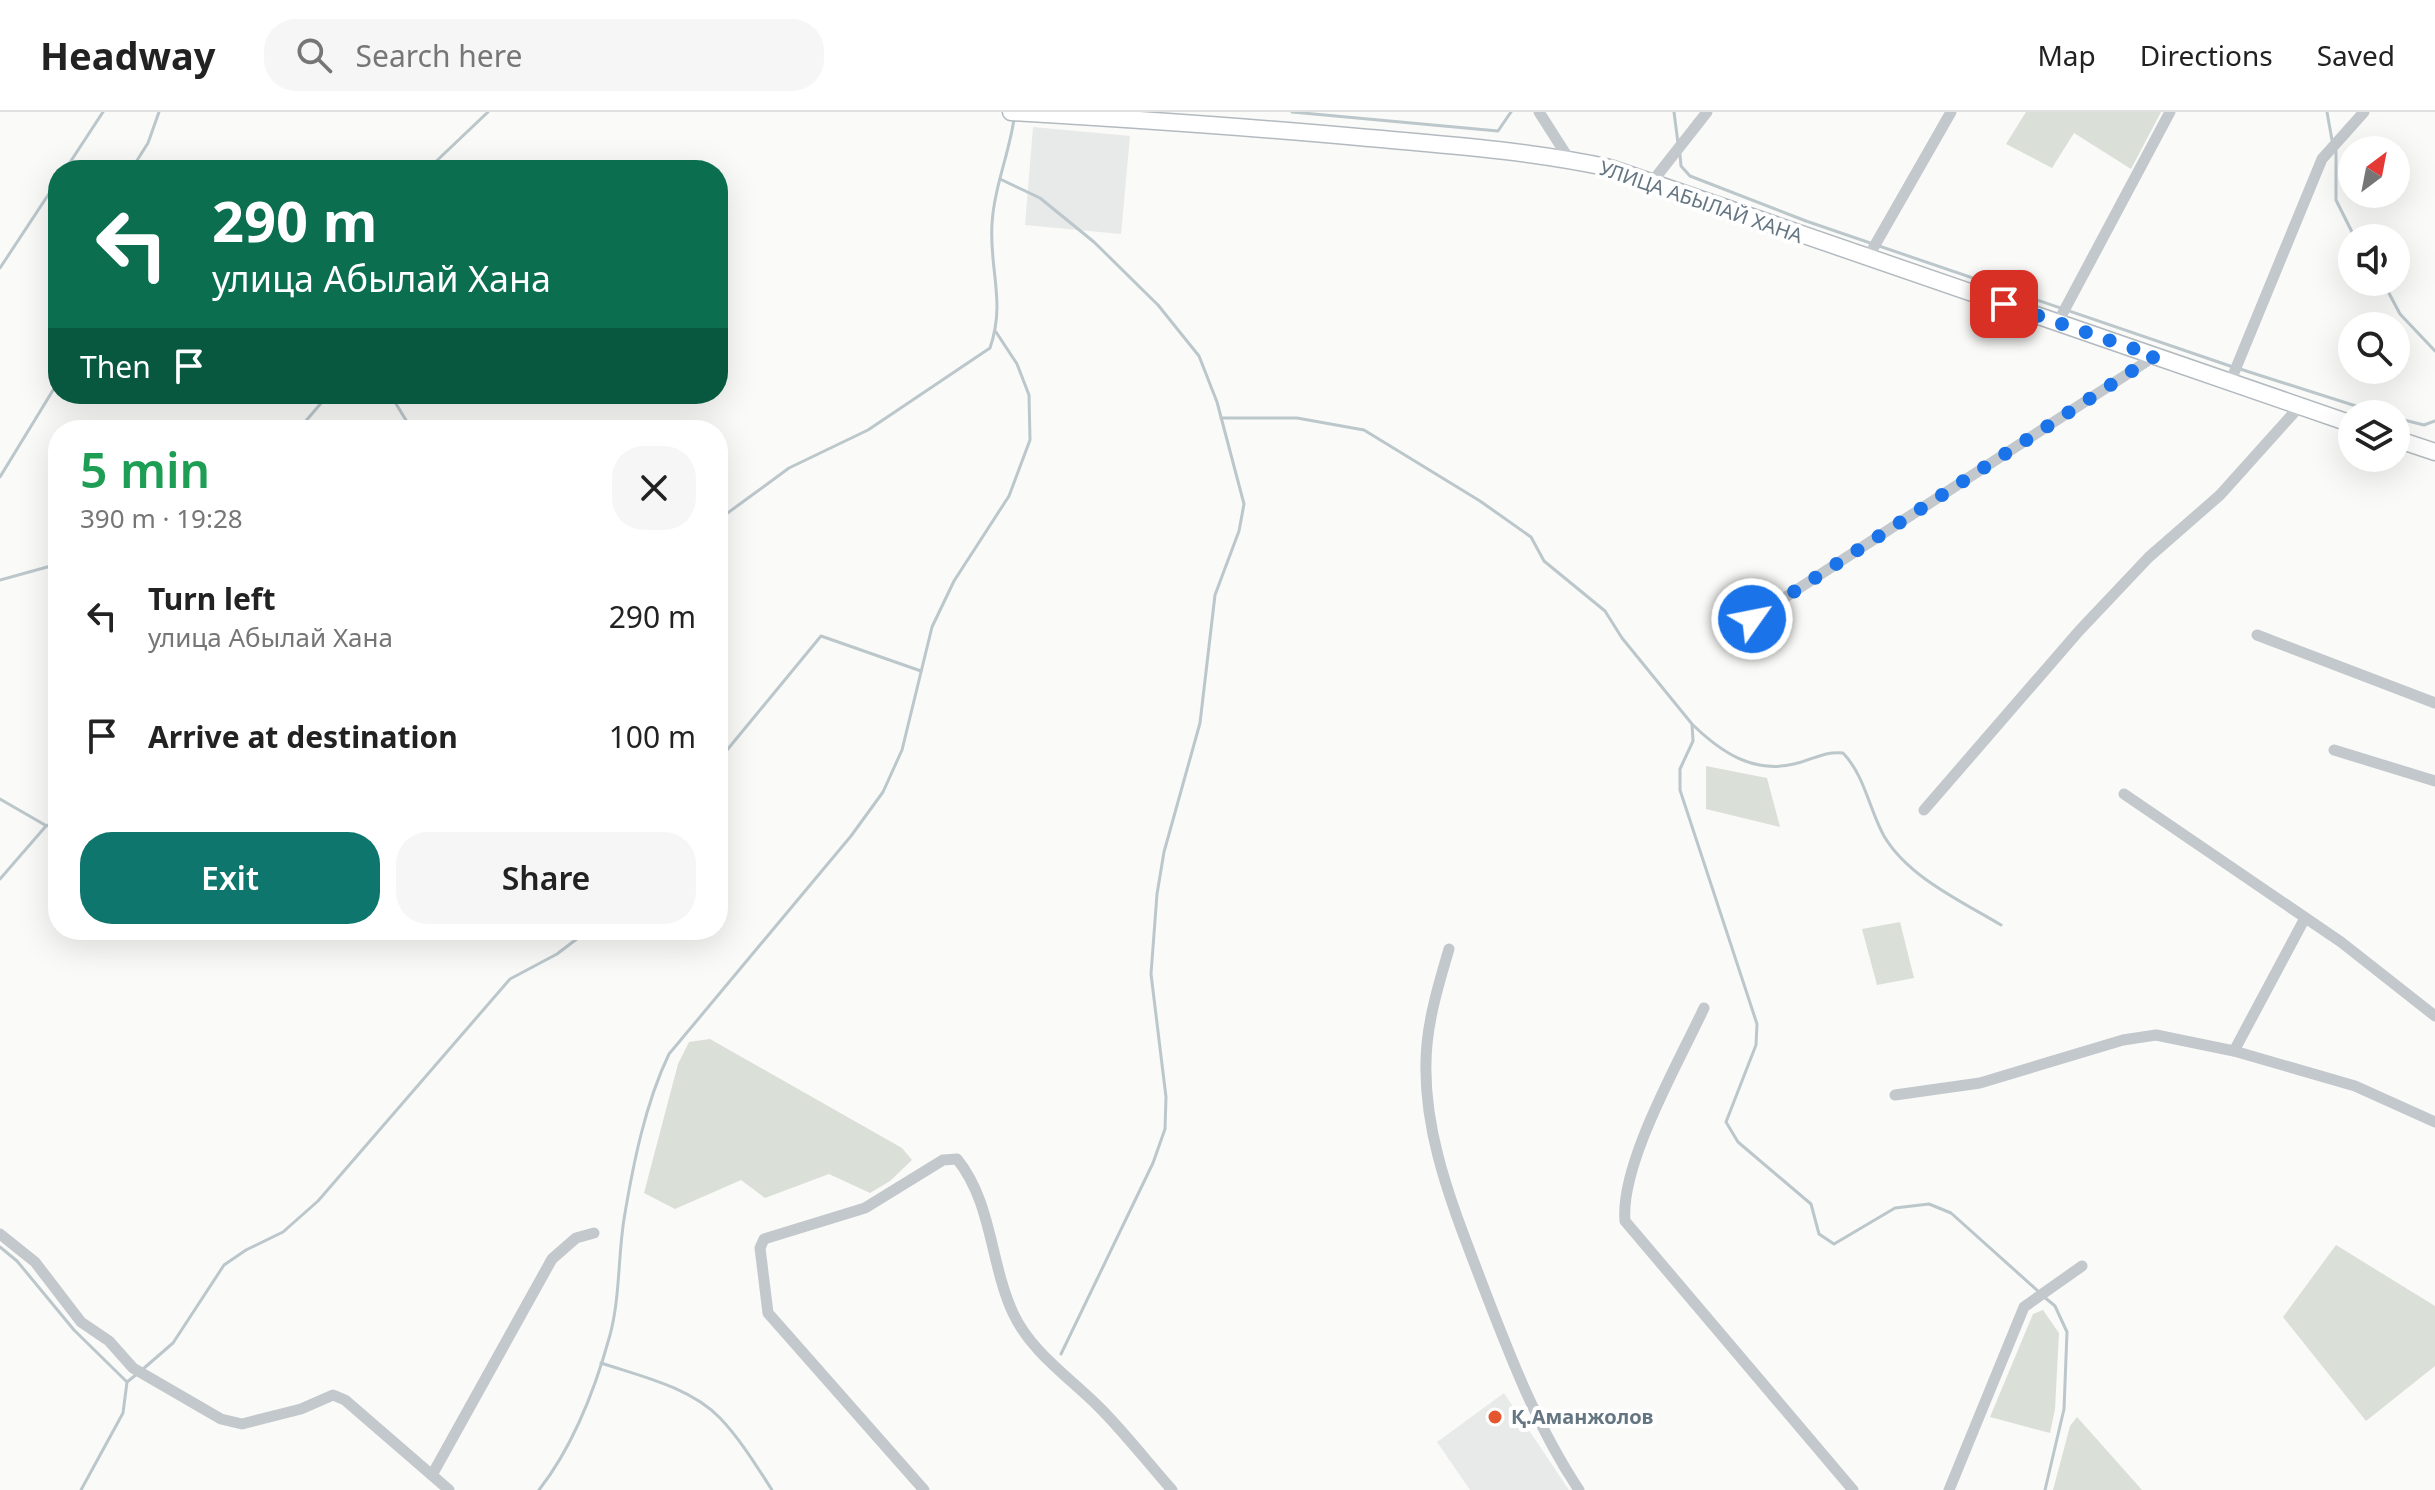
<!DOCTYPE html>
<html lang="en">
<head>
<meta charset="utf-8">
<style>
	body { margin:0; font-family:"Noto Sans",sans-serif; background:#f6f6f6; color:#222; height:100vh; display:flex; flex-direction:column; font-size:30px; white-space:nowrap }
	* { box-sizing:border-box; margin:0 }
	p { font-size:26px; color:#767676 }
	.icon { flex:none; width:44px; height:44px; fill:none; stroke:currentColor; stroke-width:2; stroke-linecap:round; stroke-linejoin:round }
	.map { position:relative; flex:1; overflow:hidden }
	.drawer { position:absolute; left:48px; top:308px; width:680px; height:520px; display:flex; flex-direction:column; background:#fff; border-radius:32px; box-shadow:0 8px 32px #0002 }
	.drawer>* { flex:none }
	.top-card { position:absolute; left:48px; top:48px; width:680px; height:244px; border-radius:32px; box-shadow:0 8px 32px #0002; background:#0b6e4f; color:#fff; overflow:hidden }
	.needle { width:52px; rotate:32deg }
	.controls { position:absolute; left:2338px; top:24px; display:grid; gap:16px }
	.controls a { display:grid; place-items:center; width:72px; height:72px; border-radius:50%; background:#fff; box-shadow:0 8px 32px #0002; font-size:40px }
	.pin { position:absolute; display:grid; place-items:center; width:68px; height:68px; color:#fff; margin:-34px; border-radius:16px; box-shadow:0 4px 12px #0006 }
	.me { position:absolute; width:88px; margin:-44px; rotate:57deg; stroke-linejoin:round; filter:drop-shadow(0 0 6px #0008) }
	.turn { display:flex; align-items:center; gap:28px; height:168px; padding:0 32px; font-size:36px }
	.turn .icon { width:104px; height:104px; stroke-width:2.5 }
	.turn b { display:block; font-size:56px; line-height:68px }
	.then { display:flex; align-items:center; height:76px; padding:0 32px; background:#0003; gap:16px; font-size:30px }
	.round { display:grid; place-items:center; flex:none; width:84px; height:84px; border-radius:32px; background:#f6f6f6 }
	.headline { display:flex; align-items:center; justify-content:space-between; height:136px; padding:0 32px }
	h1 { font-size:48px; font-weight:600; line-height:60px; color:#1e9e55 }
	.primary-button { display:flex; gap:16px; margin-top:auto; padding:16px 32px }
	.primary-button a { flex:1; height:92px; border-radius:32px; background:#0f766e; color:#fff; font-size:32px; font-weight:600; line-height:92px; text-align:center }
	.primary-button a+a { background:#f6f6f6; color:#222 }
	ul { padding:0; list-style:none }
	li { display:flex; align-items:center; gap:24px; height:120px; padding:0 32px }
	li div { flex:1 }
	li b { display:block; font-size:30px }
	li em { font-style:normal }
	header { display:flex; align-items:center; gap:48px; box-sizing:border-box; height:112px; padding:0 40px; background:#fff; border-bottom:2px solid #e0e0e0 }
	header strong { font-size:38px }
	nav { display:flex; gap:44px; margin-inline-start:auto; font-size:28px }
	.search { width:560px; height:72px; background:#f6f6f6; display:flex; align-items:center; gap:20px; box-sizing:border-box; padding:0 28px; border-radius:32px; color:#767676; font-size:30px }
	.map>svg:first-child { display:block }
	.built { fill:#e8e9e9 }
	.green { fill:#dadfd7 }
	.lines { fill:none; stroke-linecap:round; stroke-linejoin:round }
	.stream { stroke:#bbc7cb; stroke-width:3 }
	.secondary-casing { stroke:#b3babf; stroke-width:19 }
	.minor { stroke:#c3c8cc; stroke-width:11 }
	.secondary { stroke:#fff; stroke-width:16 }
	.route { stroke:#1a73e8; stroke-width:14; stroke-dasharray:0 25.2 }
	.poi-dot { fill:#e4572e; stroke:#fff; stroke-width:3 }
	.labels { text-anchor:middle; stroke-width:8; stroke-linejoin:round; paint-order:stroke }
	.street-label { font-size:20px; fill:#657683; stroke:#fff }
	.poi-label { font-size:20px; font-weight:bold; fill:#657683; stroke:#fff; text-anchor:start }
</style>
</head>
<body>
<header>
<strong>Headway</strong>
<div class="search"><svg class="icon" aria-label="search" viewBox="0 0 24 24"><circle cx="10" cy="10" r="6"/><path d="M15 15l6 6"/></svg>Search here</div>
<nav><a>Map</a><a>Directions</a><a>Saved</a></nav>
</header>
<div class="map">
<svg width="2435" height="1378" viewBox="0 0 2435 1378">
	<rect width="100%" height="100%" fill="#fafaf8"/>
	<g class="built">
		<polygon points="1033,15 1130,24 1121,122 1025,113"/>
		<polygon points="1504,1281 1569,1378 1470,1378 1437,1330"/>
	</g>
	<g class="green">
		<polygon points="2026,0 2161,0 2131,57 2074,21 2052,56 2006,32"/>
		<polygon points="1706,654 1767,666 1780,715 1706,697"/>
		<polygon points="1900,810 1914,866 1877,873 1862,817"/>
		<polygon points="710,927 902,1036 912,1048 890,1069 870,1081 829,1062 765,1086 741,1068 675,1097 644,1081 678,952 689,930"/>
		<polygon points="2336,1133 2435,1194 2435,1254 2366,1309 2283,1205"/>
		<polygon points="2043,1198 2059,1221 2055,1297 2050,1321 1990,1305 2033,1202"/>
		<polygon points="2077,1305 2142,1378 2053,1378 2070,1314"/>
	</g>
	<g class="lines">
		<g class="stream">
			<polyline points="1292,0 1498,19 1511,0"/>
			<polyline points="1674,0 1678,31"/>
			<polyline points="2327,0 2332,28"/>
			<polyline points="2336,39 2336,88 2355,126"/>
			<polyline points="1680,43 1681,54 1690,64 1806,109 2233,255"/>
			<polyline points="65,58 103,0"/>
			<polyline points="131,58 148,31 159,0"/>
			<polyline points="427,58 488,0"/>
			<polyline points="1000,67 1040,86 1094,130 1158,193 1199,244 1217,290 1244,392 1239,419 1215,483 1200,611 1164,740 1157,782 1151,862 1166,985 1165,1017 1153,1051 1061,1242"/>
			<polyline points="0,156 58,68"/>
			<polyline points="2383,170 2400,202 2435,239"/>
			<polyline points="2240,257 2381,302"/>
			<polyline points="390,282 412,318"/>
			<polyline points="1221,306 1297,306 1364,318 1480,389 1531,425 1544,449 1605,499 1622,526 1692,612 1693,629 1680,657 1680,678 1757,912 1756,933 1726,1010 1738,1030 1811,1092 1819,1122 1834,1132 1895,1096 1929,1092 1951,1101 2038,1179"/>
			<polyline points="2396,306 2424,313 2435,309"/>
			<polyline points="298,318 329,282"/>
			<polyline points="0,365 58,270"/>
			<path d="M718 408 789 356 868 318 990 236C1006 190 989 157 992 112 994 76 1009 42 1014 7"/>
			<polyline points="0,468 58,452"/>
			<path d="M1693 613C1721 640 1753 662 1794 652 1813 648 1823 639 1843 641 1865 664 1869 697 1884 724 1908 765 1961 789 2001 813"/>
			<polyline points="718,649 821,524 921,559"/>
			<polyline points="0,687 45,713"/>
			<polyline points="0,767 46,714 58,709"/>
			<polyline points="0,1135 17,1149 74,1218 127,1270 123,1301 81,1378"/>
			<polyline points="2043,1184 2055,1194 2067,1220 2064,1297 2045,1378"/>
			<path d="M601 1251C640 1264 690 1275 720 1306 740 1327 756 1353 772 1378"/>
			<polyline points="143,1257 173,1231 224,1153 246,1138 283,1120 318,1089 510,867 557,842 578,826 581,818"/>
			<polyline points="127,1270 137,1262"/>
			<path d="M539 1378C574 1333 595 1278 610 1223 620 1186 618 1145 624 1107 633 1053 645 992 669 942L851 724 883 680 902 638 932 515 954 469 1009 384 1030 328 1029 283 1017 252 996 220"/>
		</g>
		<g class="secondary-casing">
			<g id="secondary">
				<path d="M1011 0C1131 7 1250 15 1369 26 1449 33 1531 39 1610 56L2352 312"/>
				<polyline points="2396,327 2435,340"/>
			</g>
		</g>
		<g class="minor">
			<polyline points="1539,0 1569,47"/>
			<polyline points="1652,70 1707,0"/>
			<polyline points="1867,147 1951,0"/>
			<polyline points="2058,210 2170,0"/>
			<polyline points="2231,268 2322,47 2364,0"/>
			<polyline points="1752,507 2155,244"/>
			<polyline points="2257,523 2435,591"/>
			<polyline points="2334,638 2435,669"/>
			<polyline points="2124,682 2341,830 2435,904"/>
			<polyline points="1924,698 2079,519 2149,445 2220,383 2300,294"/>
			<path d="M1449 837C1440 868 1430 900 1427 932 1419 1016 1454 1097 1483 1174 1510 1244 1537 1315 1579 1378"/>
			<path d="M1704 896C1679 950 1620 1052 1625 1109L1853 1378"/>
			<polyline points="2234,939 2305,806"/>
			<polyline points="1895,983 1980,971 2123,928 2156,923 2234,939 2355,974 2435,1010"/>
			<polyline points="0,1122 35,1150 81,1210 109,1229 133,1256 221,1307 242,1312 301,1297 333,1283 345,1288 449,1378"/>
			<polyline points="432,1363 552,1147 576,1126 594,1121"/>
			<path d="M924 1378 768 1201 760 1136 764 1127 865 1096 943 1048 957 1047C992 1090 990 1151 1013 1201 1031 1240 1069 1265 1099 1295 1125 1321 1148 1351 1172 1378"/>
			<polyline points="1949,1378 2024,1195 2082,1154"/>
		</g>
		<use href="#secondary" class="secondary"/>
	</g>
	<g class="lines">
		<polyline class="route" points="1752,507 2155,244 2004,192"/>
	</g>
	<circle class="poi-dot" cx="1495" cy="1305" r="8"/>
	<g class="labels">
		<g class="street-label">
			<text transform="translate(1701 90) rotate(19)" y="7">УЛИЦА АБЫЛАЙ ХАНА</text>
		</g>
		<g class="poi-label">
			<text x="1511" y="1312">Қ.Аманжолов</text>
		</g>
	</g>
</svg>
<div class="controls">
<a><svg class="needle" viewBox="-14 -14 28 28"><path d="M0-13l5 13h-10z" fill="#e53935"/><path d="M0 13l5-13h-10z" fill="#767676"/></svg></a>
<a><svg class="icon" aria-label="sound" viewBox="0 0 24 24"><path d="M4 9h4l5-4v14l-5-4H4zM17 9q2 3 0 6"/></svg></a>
<a><svg class="icon" aria-label="search" viewBox="0 0 24 24"><circle cx="10" cy="10" r="6"/><path d="M15 15l6 6"/></svg></a>
<a><svg class="icon" aria-label="layers" viewBox="0 0 24 24"><path d="M12 4l9 5-9 5-9-5zM3 14l9 5 9-5"/></svg></a>
</div>
<div class="pin" style="left:2004px;top:192px;background:#d93025"><svg class="icon" aria-label="arrive" viewBox="0 0 24 24"><path d="M6 21V4h12l-3 4 3 4H6"/></svg></div>
<svg class="me" style="left:1752px;top:507px" viewBox="-20 -20 40 40"><circle r="17" fill="#1a73e8" stroke="#fff" stroke-width="3"/><path d="M0-11L8 9 0 5-8 9z" fill="#fff"/></svg>
<div class="top-card">
<div class="turn"><svg class="icon" aria-label="left" viewBox="0 0 24 24"><path d="M17 20v-9H6M10 6l-5 5 5 5"/></svg><div><b>290 m</b>улица Абылай Хана</div></div>
<div class="then">Then<svg class="icon" aria-label="arrive" viewBox="0 0 24 24"><path d="M6 21V4h12l-3 4 3 4H6"/></svg></div>
</div>
<section class="drawer">
<div class="headline"><div><h1>5 min</h1><p>390 m · 19:28</p></div><a class="round"><svg class="icon" aria-label="close" viewBox="0 0 24 24"><path d="M6 6l12 12M18 6L6 18"/></svg></a></div>
<ul>
<li><svg class="icon" aria-label="left" viewBox="0 0 24 24"><path d="M17 20v-9H6M10 6l-5 5 5 5"/></svg><div><b>Turn left</b><p>улица Абылай Хана</p></div><em>290 m</em></li>
<li><svg class="icon" aria-label="arrive" viewBox="0 0 24 24"><path d="M6 21V4h12l-3 4 3 4H6"/></svg><div><b>Arrive at destination</b></div><em>100 m</em></li>
</ul>
<div class="primary-button"><a>Exit</a><a>Share</a></div>
</section>
</div>
</body>
</html>
